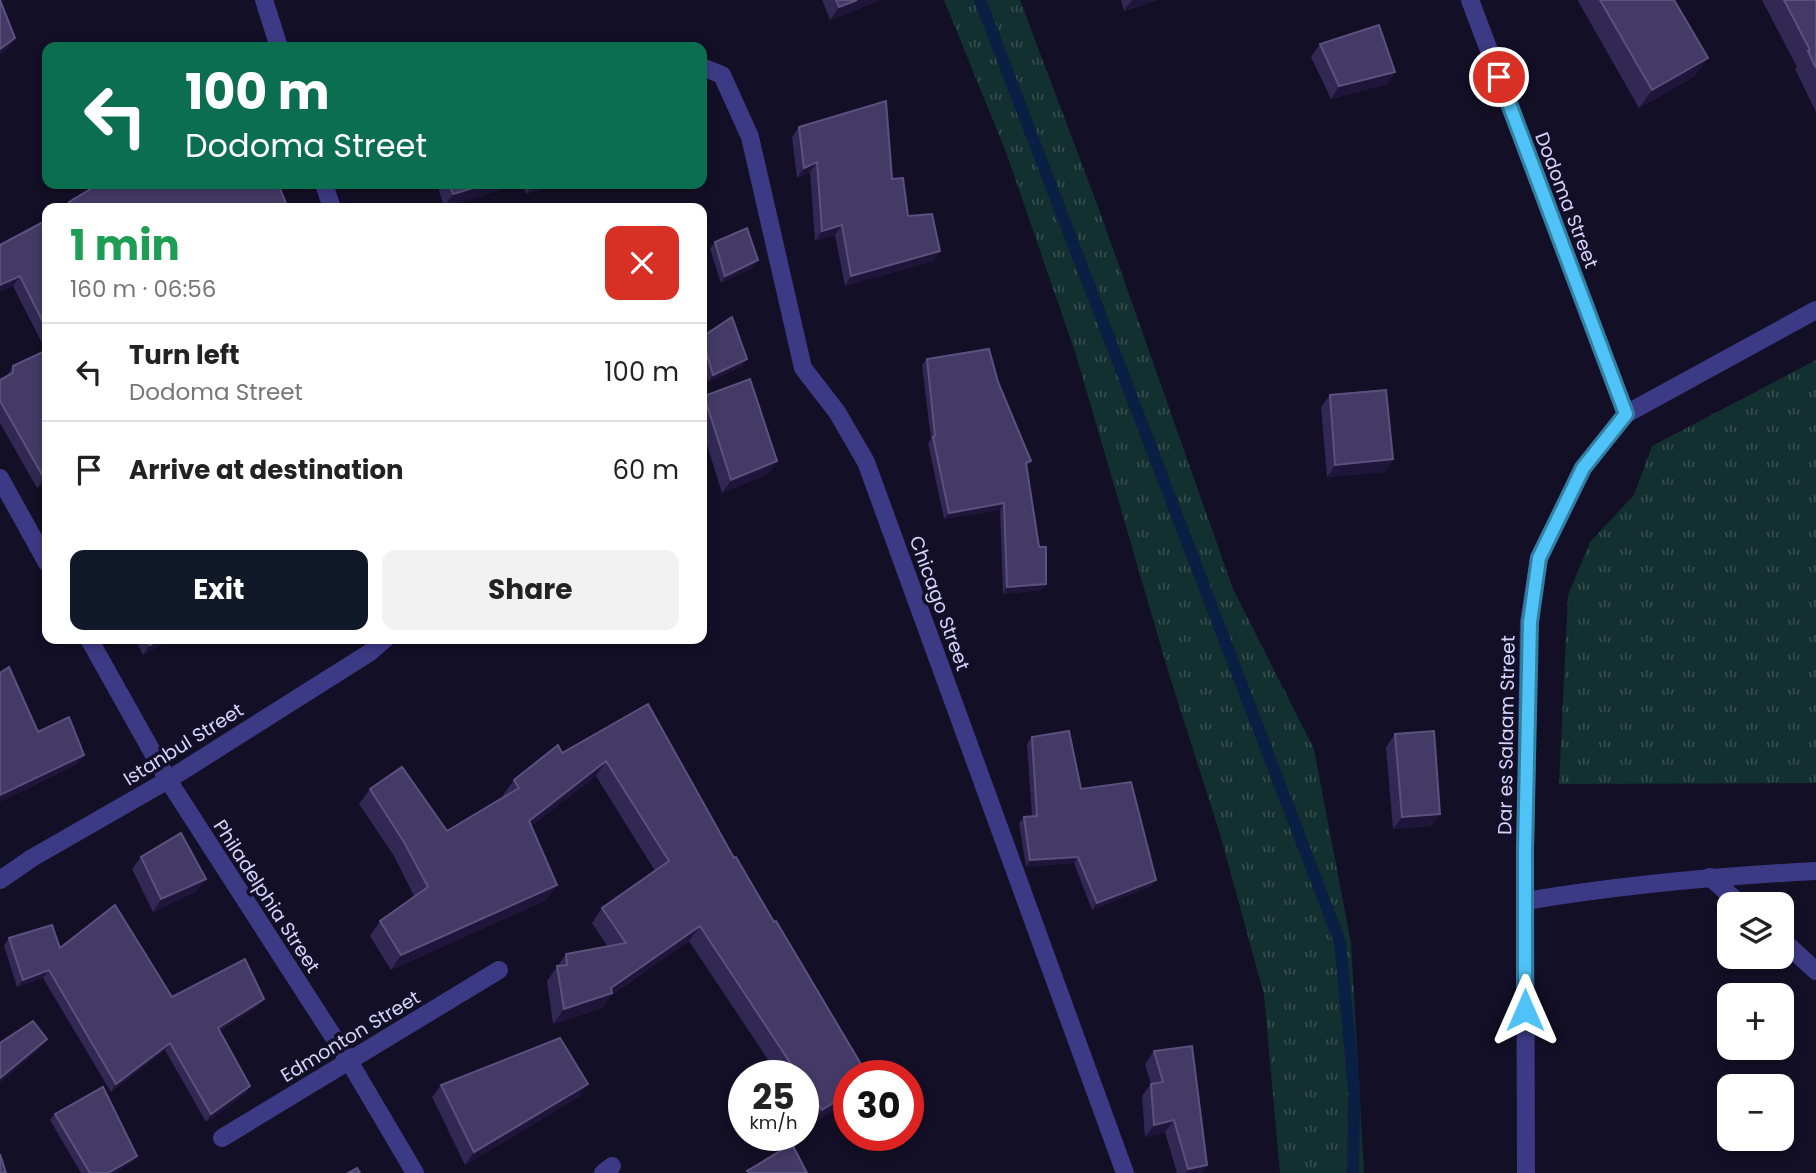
<!DOCTYPE html>
<html lang="en">
<head>
<meta charset="utf-8">
<style>
	body { margin:0; font-family:Poppins,sans-serif; background:#f2f2f2; color:#222; height:100vh; display:flex; flex-direction:column; font-size:26px; white-space:nowrap }
	* { box-sizing:border-box; margin:0 }
	p { font-size:23px; color:#767676 }
	.icon { flex:none; width:38px; height:38px; fill:none; stroke:currentColor; stroke-width:2; stroke-linecap:round; stroke-linejoin:round }
	.map { position:relative; flex:1; overflow:hidden }
	.drawer { position:absolute; left:42px; top:203px; width:665px; height:441px; display:flex; flex-direction:column; background:#fff; border-radius:14px; box-shadow:0 4px 10px #0003 }
	.drawer>* { flex:none }
	.guide { position:absolute; left:42px; top:42px; width:665px; height:147px; border-radius:14px; box-shadow:0 4px 10px #0003; background:#0b6e4f; color:#fff; overflow:hidden }
	.buttons { position:absolute; left:1717px; top:892px; display:grid; gap:14px }
	.buttons a { display:grid; place-items:center; width:77px; height:77px; border-radius:14px; background:#fff; box-shadow:0 4px 10px #0003; font-size:35px }
	.speed { position:absolute; left:728px; top:1060px; display:flex; gap:14px; font-size:35px; font-weight:700; text-align:center }
	.speed>* { display:grid; place-content:center; width:91px; height:91px; border-radius:50%; background:#fff; box-shadow:0 4px 10px #0003; line-height:1 }
	.speed small { font-size:18px; font-weight:400 }
	.speed .limit { border:10px solid #d22; background:#fff; color:#111 }
	.pin { position:absolute; display:grid; place-items:center; width:60px; height:60px; color:#fff; margin:-30px; border:4px solid #fff; border-radius:50%; box-shadow:0 2px 7px #0007 }
	.me { position:absolute; width:77px; margin:-38px; rotate:0deg; stroke-linejoin:round; filter:drop-shadow(0 0 5px #0008) }
	.turn { display:flex; align-items:center; gap:24px; height:147px; padding:0 28px; font-size:32px }
	.turn .icon { width:91px; height:91px; stroke-width:2.5 }
	.turn b { display:block; font-size:49px; line-height:60px }
	.round { display:grid; place-items:center; flex:none; width:74px; height:74px; border-radius:14px; background:#f2f2f2 }
	.head { display:flex; align-items:center; justify-content:space-between; height:119px; padding:0 28px }
	h1 { font-size:42px; font-weight:700; line-height:52px; color:#1e9e55 }
	.primary-button { display:flex; gap:14px; margin-top:auto; padding:14px 28px }
	.primary-button a { flex:1; height:80px; border-radius:14px; background:#111827; color:#fff; font-size:28px; font-weight:700; line-height:80px; text-align:center }
	.primary-button a+a { background:#f2f2f2; color:#222 }
	ul { padding:0; list-style:none }
	li { display:flex; align-items:center; gap:21px; height:98px; padding:0 28px; border-top:2px solid #e0e0e0 }
	li div { flex:1 }
	li b { display:block; font-size:26px }
	li em { font-style:normal }
	.map>svg:first-child { display:block }
	.grass { fill:url(#grass-tufts) }
	.lines { fill:none; stroke-linecap:round; stroke-linejoin:round }
	.stream { stroke:#0a1f44; stroke-width:12 }
	.lane { stroke:#3d3a85; stroke-width:18 }
	.street { stroke:#3d3a85; stroke-width:18 }
	.wall { fill:#312854 }
	.shaded-wall { fill:#1d163a }
	.building { fill:#433a66; stroke:#5a527e; stroke-width:2 }
	.route-casing { stroke:#337fa1; stroke-width:18 }
	.route { stroke:#4fc3f7; stroke-width:12 }
	.labels { text-anchor:middle; stroke-width:7; stroke-linejoin:round; paint-order:stroke }
	.street-label { font-size:19px; fill:#d9d4ff; stroke:#130f26 }
</style>
</head>
<body>
<div class="map">
<svg width="1816" height="1173" viewBox="0 0 1816 1173">
	<defs>
		<pattern id="grass-tufts" width="24" height="20" patternUnits="userSpaceOnUse" patternTransform="scale(1.75)"><rect width="24" height="20" fill="#12302f"/><path d="M3 7l-1-3M5 7V3M7 7l1-3M15 17l-1-3M17 17v-4M19 17l1-3" fill="none" stroke="#344d4e"/></pattern>
	</defs>
	<rect width="100%" height="100%" fill="#130f26"/>
	<g class="grass">
		<polygon points="944,0 1020,0 1100,212 1233,589 1314,749 1351,943 1364,1173 1280,1173 1264,995 1220,834 1169,674 1076,355 1006,152"/>
		<polygon points="1816,360 1816,783 1559,784 1568,595 1590,542 1634,495 1652,446"/>
	</g>
	<g class="lines">
		<polyline class="stream" points="980,0 1340,942 1354,1087 1353,1173"/>
		<g class="lane">
			<polyline points="1470,0 1626,414"/>
			<polyline points="1710,877 1741,905"/>
			<path d="M1525 901C1622 885 1718 876 1816 871"/>
			<polyline points="1782,940 1816,971"/>
			<polyline points="222,1138 499,970"/>
			<polyline points="603,1173 612,1166"/>
		</g>
		<g class="street">
			<polyline points="264,0 279,47"/>
			<polyline points="702,67 722,75 750,137 803,368 837,412 866,462 1125,1173"/>
			<polyline points="324,184 332,208"/>
			<polyline points="0,478 47,563"/>
			<polyline points="89,639 168,780 349,1061 415,1173"/>
			<polyline points="0,880 32,858 168,780 369,653 385,639"/>
			<polyline points="1526,1173 1525,851 1529,622 1539,558 1583,468 1626,414 1816,310"/>
		</g>
	</g>
	<g class="wall">
		<polygon points="822,0 880,0 830,20"/>
		<polygon points="1121,0 1157,0 1124,11"/>
		<polygon points="1578,0 1674,0 1695,76 1639,108 1578,1"/>
		<polygon points="1762,0 1816,0 1816,112 1795,69 1797,67"/>
		<polygon points="1320,44 1395,72 1387,84 1331,99 1311,57"/>
		<polygon points="799,127 892,179 908,216 940,251 933,261 845,286 835,235 815,241 810,172 797,178 792,137"/>
		<polygon points="437,184 519,184 444,207"/>
		<polygon points="523,184 557,184 526,194"/>
		<polygon points="69,202 288,208 65,208"/>
		<polygon points="47,220 47,482 37,488 0,423 0,380 6,377 13,366 46,351 13,286"/>
		<polygon points="715,242 754,267 721,283 710,249"/>
		<polygon points="702,337 747,359 742,366 708,382 702,360"/>
		<polygon points="927,359 998,382 1026,467 1046,584 1041,590 1003,594 1000,510 944,519 928,443 931,439 922,365"/>
		<polygon points="1330,395 1393,459 1384,472 1327,477 1321,407"/>
		<polygon points="704,396 777,461 768,474 722,493 702,429 702,399"/>
		<polygon points="135,639 172,639 143,655"/>
		<polygon points="648,704 734,858 868,1076 811,1125 803,1113 803,1076 779,1076 689,941 610,996 602,1008 553,1024 547,981 566,954 608,947 592,923 602,908 655,871 596,776 531,826 557,885 546,900 391,970 370,936 380,921 414,896 394,856 359,804 370,789 447,831 504,796 503,795 514,780"/>
		<polygon points="1395,734 1440,814 1431,826 1393,829 1386,747"/>
		<polygon points="1032,737 1081,789 1156,880 1151,886 1092,910 1074,863 1026,867 1019,823 1024,817 1032,816 1027,744"/>
		<polygon points="141,857 197,891 153,912 132,869"/>
		<polygon points="9,938 60,948 172,997 264,999 258,1006 220,1031 250,1086 245,1094 206,1122 165,1050 111,1092 43,978 17,987 4,946"/>
		<polygon points="1154,1051 1207,1165 1202,1173 1177,1173 1165,1132 1145,1137 1142,1096 1151,1084 1145,1064"/>
		<polygon points="441,1085 580,1096 465,1165 432,1097"/>
		<polygon points="55,1114 137,1156 132,1162 115,1173 81,1173 50,1120"/>
	</g>
	<g class="shaded-wall">
		<polygon points="857,0 880,0 830,20 839,7"/>
		<polygon points="1133,0 1157,0 1124,11 1131,1"/>
		<polygon points="15,38 7,50 0,55 0,49"/>
		<polygon points="1708,58 1695,76 1639,108 1652,90"/>
		<polygon points="1395,72 1387,84 1331,99 1339,86"/>
		<polygon points="817,162 810,172 797,178 804,168"/>
		<polygon points="487,184 519,184 444,207 453,194"/>
		<polygon points="533,184 557,184 526,194"/>
		<polygon points="842,225 835,235 815,241 822,231"/>
		<polygon points="940,251 933,261 845,286 851,276"/>
		<polygon points="758,260 754,267 721,283 725,276"/>
		<polygon points="20,276 13,286 0,292 0,285"/>
		<polygon points="747,359 742,366 708,382 713,375"/>
		<polygon points="1393,459 1384,472 1327,477 1335,465"/>
		<polygon points="777,461 768,474 722,493 731,480"/>
		<polygon points="47,476 47,482 37,488 44,478"/>
		<polygon points="1004,503 1000,510 944,519 949,513"/>
		<polygon points="1046,584 1041,590 1003,594 1007,587"/>
		<polygon points="161,639 172,639 143,655 150,645"/>
		<polygon points="84,755 77,765 0,802 0,795"/>
		<polygon points="606,761 596,776 519,836 529,821"/>
		<polygon points="1440,814 1431,826 1393,829 1402,817"/>
		<polygon points="1078,857 1074,863 1026,867 1030,860"/>
		<polygon points="206,879 197,891 153,912 161,899"/>
		<polygon points="1156,880 1151,886 1092,910 1097,903"/>
		<polygon points="557,885 546,900 391,970 401,955"/>
		<polygon points="700,926 689,941 610,996 602,1008 553,1024 564,1009 611,988"/>
		<polygon points="49,970 43,978 17,987 23,980"/>
		<polygon points="264,999 258,1006 213,1035 218,1028"/>
		<polygon points="47,1039 38,1051 0,1083 0,1078"/>
		<polygon points="170,1043 165,1050 111,1092 116,1084"/>
		<polygon points="588,1084 580,1096 465,1165 474,1152"/>
		<polygon points="250,1086 245,1094 206,1122 211,1114"/>
		<polygon points="849,1093 849,1101 811,1125 822,1110"/>
		<polygon points="1174,1120 1165,1132 1145,1137 1154,1125"/>
		<polygon points="137,1156 132,1162 115,1173 108,1173"/>
		<polygon points="1207,1165 1202,1173 1186,1173 1188,1169"/>
	</g>
	<g class="building">
		<polygon points="0,0 15,38 0,49"/>
		<polygon points="836,0 857,0 839,7"/>
		<polygon points="1600,0 1674,0 1708,58 1652,90"/>
		<polygon points="1784,0 1816,0 1816,68 1808,51 1810,50"/>
		<polygon points="1379,25 1395,72 1339,86 1320,44"/>
		<polygon points="886,101 892,179 903,178 908,216 932,214 940,251 851,276 842,225 822,231 817,162 804,168 799,127"/>
		<polygon points="99,184 278,184 288,208 71,208 73,207 69,202"/>
		<polygon points="449,184 487,184 453,194"/>
		<polygon points="47,220 47,330 20,276 0,285 0,245"/>
		<polygon points="747,228 758,260 725,276 715,242"/>
		<polygon points="732,317 747,359 713,375 702,337"/>
		<polygon points="989,349 998,382 1031,461 1026,463 1039,547 1046,547 1046,584 1007,587 1004,503 949,513 933,437 935,436 927,359"/>
		<polygon points="47,350 47,476 44,478 0,401 0,380 13,373 13,366"/>
		<polygon points="750,379 777,461 731,480 704,396"/>
		<polygon points="1386,390 1393,459 1335,465 1330,395"/>
		<polygon points="147,639 161,639 150,645"/>
		<polygon points="9,667 38,732 69,717 84,755 0,795 0,673"/>
		<polygon points="648,704 734,858 736,857 774,922 776,921 868,1076 849,1076 849,1093 822,1110 803,1083 803,1076 799,1076 700,926 611,988 612,993 564,1009 557,966 567,965 566,954 626,943 602,908 669,861 606,761 529,821 557,885 401,955 380,921 428,887 404,842 370,789 402,767 447,831 519,788 514,780 558,745 562,753"/>
		<polygon points="1069,731 1081,789 1131,782 1156,880 1097,903 1078,857 1030,860 1024,817 1037,816 1032,737"/>
		<polygon points="1434,731 1440,814 1402,817 1395,734"/>
		<polygon points="181,833 206,879 161,899 141,857"/>
		<polygon points="115,905 172,997 245,959 264,999 218,1028 250,1086 211,1114 170,1043 116,1084 49,970 23,980 9,938 52,925 60,948"/>
		<polygon points="33,1021 47,1039 0,1078 0,1043"/>
		<polygon points="560,1038 588,1084 474,1152 441,1085"/>
		<polygon points="1192,1046 1207,1165 1188,1169 1174,1120 1154,1125 1151,1084 1163,1082 1154,1051"/>
		<polygon points="103,1087 137,1156 108,1173 90,1173 55,1114"/>
		<polygon points="792,1144 807,1173 749,1173 747,1171"/>
		<polygon points="0,1154 6,1173 0,1173"/>
		<polygon points="357,1168 360,1173 348,1173"/>
	</g>
	<g class="lines">
		<g class="route-casing">
			<polyline id="route" points="1499,77 1626,414 1583,468 1539,558 1530,622 1525,851 1525,1010"/>
		</g>
		<use href="#route" class="route"/>
	</g>
	<g class="labels">
		<g class="street-label">
			<text transform="translate(1567 200) rotate(69)" y="7">Dodoma Street</text>
			<text transform="translate(940 603) rotate(70)" y="7">Chicago Street</text>
			<text transform="translate(1506 735) rotate(-89)" y="7">Dar es Salaam Street</text>
			<text transform="translate(183 744) rotate(-32)" y="7">Istanbul Street</text>
			<text transform="translate(267 896) rotate(57)" y="7">Philadelphia Street</text>
			<text transform="translate(350 1036) rotate(-31)" y="7">Edmonton Street</text>
		</g>
	</g>
</svg>
<div class="buttons">
<a><svg class="icon" aria-label="layers" viewBox="0 0 24 24"><path d="M12 4l9 5-9 5-9-5zM3 14l9 5 9-5"/></svg></a>
<a>+</a>
<a>−</a>
</div>
<div class="speed"><div>25<small>km/h</small></div><div class="limit">30</div></div>
<div class="pin" style="left:1499px;top:77px;background:#d93025"><svg class="icon" aria-label="arrive" viewBox="0 0 24 24"><path d="M6 21V4h12l-3 4 3 4H6"/></svg></div>
<svg class="me" style="left:1525px;top:1010px" viewBox="-20 -20 40 40"><path d="M0-17L14 15 0 8-14 15z" fill="#4fc3f7" stroke="#fff" stroke-width="4"/></svg>
<div class="guide">
<div class="turn"><svg class="icon" aria-label="left" viewBox="0 0 24 24"><path d="M17 20v-9H6M10 6l-5 5 5 5"/></svg><div><b>100 m</b>Dodoma Street</div></div>
</div>
<section class="drawer">
<div class="head"><div><h1>1 min</h1><p>160 m · 06:56</p></div><a class="round" style="background:#d93025;color:#fff"><svg class="icon" aria-label="close" viewBox="0 0 24 24"><path d="M6 6l12 12M18 6L6 18"/></svg></a></div>
<ul>
<li><svg class="icon" aria-label="left" viewBox="0 0 24 24"><path d="M17 20v-9H6M10 6l-5 5 5 5"/></svg><div><b>Turn left</b><p>Dodoma Street</p></div><em>100 m</em></li>
<li><svg class="icon" aria-label="arrive" viewBox="0 0 24 24"><path d="M6 21V4h12l-3 4 3 4H6"/></svg><div><b>Arrive at destination</b></div><em>60 m</em></li>
</ul>
<div class="primary-button"><a>Exit</a><a>Share</a></div>
</section>
</div>
</body>
</html>
